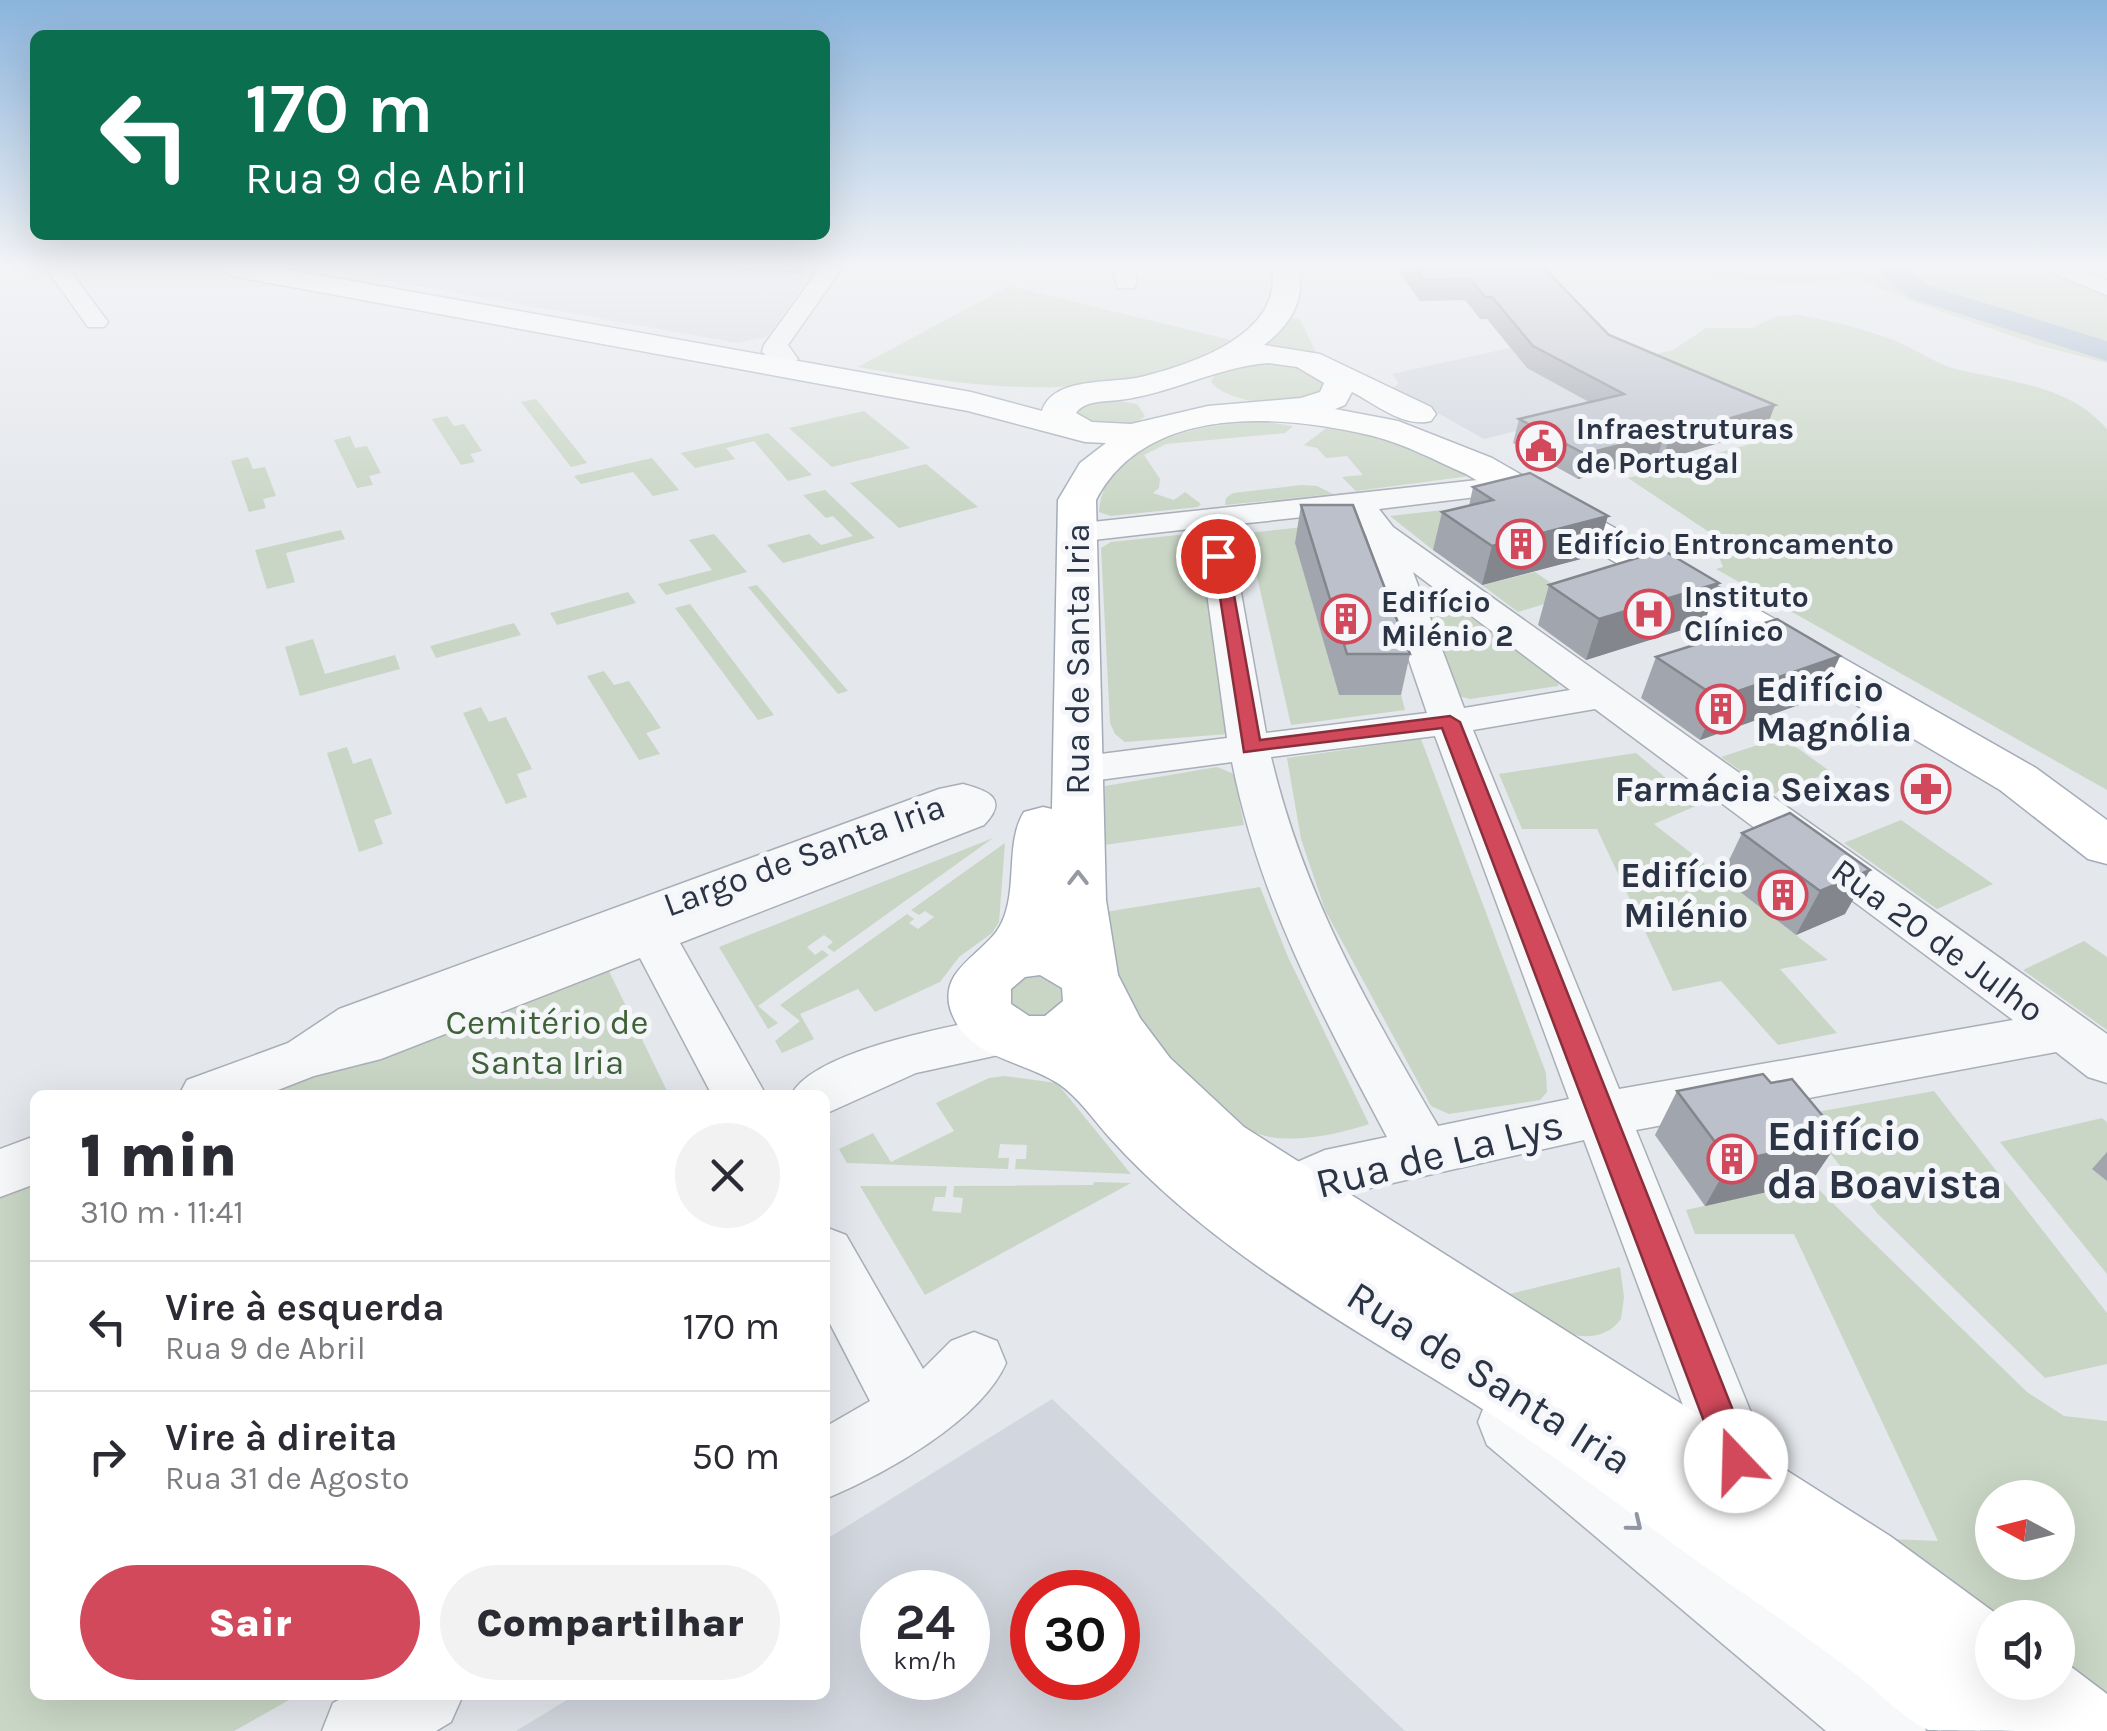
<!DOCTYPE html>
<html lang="pt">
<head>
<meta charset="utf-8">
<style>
	body { margin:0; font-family:Karla,sans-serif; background:#f2f2f3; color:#2b2b33; height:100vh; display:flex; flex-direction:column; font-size:38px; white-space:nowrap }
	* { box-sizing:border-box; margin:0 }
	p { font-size:32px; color:#7c7c81 }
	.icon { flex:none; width:55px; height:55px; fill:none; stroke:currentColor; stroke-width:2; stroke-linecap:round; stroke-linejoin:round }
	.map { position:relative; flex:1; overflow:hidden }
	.drawer { position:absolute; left:30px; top:1090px; width:800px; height:610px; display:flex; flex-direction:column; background:#fff; border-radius:15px; box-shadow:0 10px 40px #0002 }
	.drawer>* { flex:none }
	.top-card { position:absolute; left:30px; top:30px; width:800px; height:210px; border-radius:15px; box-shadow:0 10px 40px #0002; background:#0b6e4f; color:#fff; overflow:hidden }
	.needle { width:65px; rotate:277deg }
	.controls { position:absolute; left:1975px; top:1480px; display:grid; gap:20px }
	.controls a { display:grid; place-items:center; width:100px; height:100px; border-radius:50%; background:#fff; box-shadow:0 10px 40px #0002; font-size:50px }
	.speed { position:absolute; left:860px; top:1570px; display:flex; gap:20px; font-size:50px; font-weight:700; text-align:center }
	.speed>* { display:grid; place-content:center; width:130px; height:130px; border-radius:50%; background:#fff; box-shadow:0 10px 40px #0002; line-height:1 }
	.speed small { font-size:25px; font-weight:400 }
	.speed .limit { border:15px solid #d22; background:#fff; color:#111 }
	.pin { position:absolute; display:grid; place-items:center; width:85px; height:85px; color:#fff; margin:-42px; border:5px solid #fff; border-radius:50%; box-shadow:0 2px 10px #0007 }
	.me { position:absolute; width:110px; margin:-55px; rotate:339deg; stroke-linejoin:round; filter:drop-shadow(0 0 8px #0008) }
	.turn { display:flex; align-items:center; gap:35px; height:210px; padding:0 50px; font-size:45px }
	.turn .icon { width:130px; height:130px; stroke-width:2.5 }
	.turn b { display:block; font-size:70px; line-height:85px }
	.round { display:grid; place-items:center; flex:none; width:105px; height:105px; border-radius:52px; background:#f2f2f3 }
	.summary { display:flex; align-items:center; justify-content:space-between; height:170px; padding:0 50px }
	h1 { font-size:60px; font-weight:800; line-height:75px }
	.action { display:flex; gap:20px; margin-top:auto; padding:20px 50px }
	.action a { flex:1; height:115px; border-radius:60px; background:#d1495b; color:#fff; font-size:40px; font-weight:800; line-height:115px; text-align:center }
	.action a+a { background:#f2f2f3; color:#2b2b33 }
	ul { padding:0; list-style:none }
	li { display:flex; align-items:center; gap:30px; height:130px; padding:0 50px; border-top:2px solid #e1e1e2 }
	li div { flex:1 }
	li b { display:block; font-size:38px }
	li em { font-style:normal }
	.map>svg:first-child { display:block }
	.built { fill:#d2d6de; fill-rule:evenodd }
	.green { fill:#c9d6c5; fill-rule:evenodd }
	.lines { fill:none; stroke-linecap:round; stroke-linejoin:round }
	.river { fill:#9fb4cc; fill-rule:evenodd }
	.minor-casing { stroke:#a9aeb7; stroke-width:3 }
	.major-casing { stroke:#a3abb8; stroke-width:3 }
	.minor { fill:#f7f8fa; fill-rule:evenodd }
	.major { fill:#fff; fill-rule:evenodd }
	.wall { fill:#a1a5ae }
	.shaded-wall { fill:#83868d }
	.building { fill:#bbc0ca; stroke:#83868d; stroke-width:2.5 }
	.oneway { stroke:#959aa2 }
	.oneway2 { stroke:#9196a0 }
	.route { fill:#d1495b; stroke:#882f3b; stroke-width:2.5 }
	.labels { text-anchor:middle; stroke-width:10; stroke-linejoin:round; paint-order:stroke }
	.far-poi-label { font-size:30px; font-weight:bold; fill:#2b3445; stroke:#f4f6f9; text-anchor:start }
	.street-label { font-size:35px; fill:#2b3445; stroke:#f4f6f9 }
	.poi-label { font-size:35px; font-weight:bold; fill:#2b3445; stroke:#f4f6f9; text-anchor:end }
	.park-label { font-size:35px; fill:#3f6138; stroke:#f4f6f9 }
	.near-poi-label { font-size:42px; font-weight:bold; fill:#2b3445; stroke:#f4f6f9; text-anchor:start }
	.near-street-label { font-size:42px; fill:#2b3445; stroke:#f4f6f9 }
</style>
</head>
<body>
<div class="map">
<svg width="2107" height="1731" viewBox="0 0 2107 1731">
	<rect width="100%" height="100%" fill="#e4e7ec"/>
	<g class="built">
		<polygon points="353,268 828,268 800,290 768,336 738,343 345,273"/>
		<polygon points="1568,335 1687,389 1484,439 1393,388 1399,383 1392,374"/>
		<path d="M1052 1399 1405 1731H516L575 1695H825V1540ZM882 1592H968V1678H882ZM1032 1592H1118V1678H1032Z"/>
	</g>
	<g class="green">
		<polygon points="1672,268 2020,268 2037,275 2049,273 2107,293 2107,363 2041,346 1908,300 1857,278 1800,284 1714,278"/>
		<path d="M1009 286 1231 340C1115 408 983 389 858 367Z"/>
		<path d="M1799 315C1832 321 1865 329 1896 341 1917 350 1937 365 1960 370 2012 382 2070 386 2107 429V790L1716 569 1723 567 1709 532 1628 478 1786 434 1625 361 1673 350 1706 328H1752L1777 316Z"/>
		<polygon points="1287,317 1300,319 1318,357 1250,349"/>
		<path d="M1243 361 1298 365 1322 378 1324 385C1308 413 1230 406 1211 382L1217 369Z"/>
		<polygon points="536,399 587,463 571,467 521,402"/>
		<path d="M1108 399 1137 404 1145 416C1127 433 1103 425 1081 421L1075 412 1080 405Z"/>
		<polygon points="864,411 910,448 832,467 789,428"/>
		<polygon points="447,416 454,426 464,424 482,451 470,454 475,462 461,465 432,419"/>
		<path d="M1266 422 1293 426 1285 433 1166 444 1144 455 1160 479 1159 488 1153 493 1174 500 1185 492 1201 504 1198 507 1111 516 1099 512C1104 439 1209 422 1266 422Z"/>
		<polygon points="1329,426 1388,437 1470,476 1356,491 1342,477 1363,475 1347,456 1326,458 1317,448 1304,445"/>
		<polygon points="768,433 812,475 788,481 754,441 726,448 735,459 695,468 681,453"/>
		<polygon points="350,436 355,448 367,446 381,473 369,476 373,485 357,488 334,440"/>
		<polygon points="248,457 253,469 265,467 276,496 263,499 266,508 249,512 231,461"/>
		<polygon points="652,458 679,490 653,496 633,472 581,484 574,476"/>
		<polygon points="926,464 978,507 899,528 850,483"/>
		<polygon points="1301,485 1317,486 1333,494 1225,505 1226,498 1233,493"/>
		<polygon points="825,490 875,538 783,563 767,545 809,534 821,545 853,536 833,516 826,518 803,495"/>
		<polygon points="1514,502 1433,550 1390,516"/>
		<polygon points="1352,522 1296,544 1339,695 1401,695 1405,710 1291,725 1247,533"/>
		<polygon points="341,530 345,539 286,553 295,582 267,589 255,550"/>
		<polygon points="1197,533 1228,734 1125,742 1115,734 1110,723 1101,548 1111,542"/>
		<polygon points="714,534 747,572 666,595 658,584 712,570 689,540"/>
		<polygon points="1535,572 1570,596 1518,612 1482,585"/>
		<polygon points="757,585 848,691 838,694 748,587"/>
		<polygon points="628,592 636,603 557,625 550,613"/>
		<polygon points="1440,597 1552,673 1559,682 1558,686 1470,699 1458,696 1422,598"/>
		<polygon points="690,604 774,715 758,720 675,608"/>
		<polygon points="514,623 521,635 436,658 430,646"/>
		<polygon points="313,639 325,674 395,655 400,669 300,696 285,647"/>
		<polygon points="604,671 614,685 629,681 661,728 646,733 660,754 639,760 587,676"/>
		<polygon points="481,707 489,722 506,717 532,769 517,774 527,797 506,804 463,713"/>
		<polygon points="1782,737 1831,772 1773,794 1721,757"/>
		<polygon points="1421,739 1546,1073 1547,1092 1540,1100 1449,1114 1431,1106 1325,910 1301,839 1287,758"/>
		<polygon points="347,747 353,764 371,758 392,814 374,820 383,844 359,852 327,753"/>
		<polygon points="1636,753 1698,805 1654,824 1828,960 1780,969 1837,1033 1778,1045 1721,981 1673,991 1597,829 1522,829 1499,774"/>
		<polygon points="1217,767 1234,774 1244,825 1104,845 1105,786"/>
		<polygon points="1901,820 1993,884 1937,909 1844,843"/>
		<polygon points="993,838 834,952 827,947 833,942 824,935 807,947 815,955 822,950 829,955 758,1006 778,1023 768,1029 719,947"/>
		<polygon points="1005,843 999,922 992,933 959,957 940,982 875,1012 858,989 800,1014 814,1039 782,1053 775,1041 800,1021 780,1005 907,914 914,919 909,923 918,929 934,917 925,911 919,915 911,910"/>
		<path d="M1260 887 1288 957 1369 1124C1339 1134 1302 1142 1270 1137 1224 1129 1152 1049 1132 1008 1118 977 1110 946 1105 912Z"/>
		<polygon points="2084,941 2107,957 2107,1030 2023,970"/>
		<polygon points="605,963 669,1095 259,1095"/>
		<polygon points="1030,971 1061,978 1065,1009 1035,1020 1009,1007 1007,985"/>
		<polygon points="1004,1076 1057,1083 1131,1174 1015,1169 1016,1159 1026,1159 1027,1145 1000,1144 998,1158 1009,1158 1008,1169 847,1163 839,1149 873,1133 891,1162 954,1131 936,1103 989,1078"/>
		<polygon points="1934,1091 2107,1313 2107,1364 2045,1378 1877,1213 1800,1115"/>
		<polygon points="2102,1118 2107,1122 2107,1274 2000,1142"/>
		<polygon points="35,1181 35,1695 298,1695 234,1731 0,1731 0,1194"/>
		<polygon points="1094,1182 1131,1183 925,1295 860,1186 947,1186 945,1197 935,1197 932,1211 961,1213 963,1198 953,1197 954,1186 1093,1185"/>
		<path d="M1811 1182 2027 1392 2064 1416 2107 1421V1695L2058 1660V1618L1998 1617 1888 1539 1938 1541 1794 1234H1695L1686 1210ZM1992 1498H2058V1562H1992Z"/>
		<path d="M1620 1267 1624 1297 1621 1319C1590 1361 1527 1315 1493 1298Z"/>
	</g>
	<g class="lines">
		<polygon class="river" points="1874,268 1906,268 1930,286 2107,341 2107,361 1910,298"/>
		<g class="minor-casing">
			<g id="minor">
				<polygon points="46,268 68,268 108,322 104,327 88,327"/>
				<polygon points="820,268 842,268 788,345 798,359 794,364 776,364 762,352 764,345"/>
				<polygon points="1112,268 1134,268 1137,283 1134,288 1118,288"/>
				<polygon points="2041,268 2074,268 2107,280 2107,295"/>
				<path d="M1514 476 1525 479 1529 485 1525 491 1379 509 1393 527 2107 1034V1083L2088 1077 2056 1052 1636 1130 1782 1489 1771 1513 1747 1524 1723 1513 1584 1140 1335 1196 1287 1217 1267 1209 1258 1192 1267 1175 1325 1150 1387 1137C1322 1015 1259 899 1232 762L1077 783 1062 779 1056 770 1062 761 1077 757 1227 738 1198 528 1076 542 1065 539 1060 532 1065 525ZM1350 512 1366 535 1427 713 1266 733 1229 525ZM1413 572 1570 690 1464 708ZM1595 709 2013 1020 1619 1089 1473 730ZM1435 736 1569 1099 1438 1126C1367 1004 1304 896 1271 757Z"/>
				<path d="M963 784C989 791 1009 799 984 825L680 943 766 1095H712L640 958 381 1059 314 1076 265 1095H179L187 1080 288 1043 339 1009 939 789Z"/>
				<path d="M1008 1015 1026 1021 1034 1035 1026 1049 916 1073 825 1114V1095H791C815 1049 958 1025 1008 1015Z"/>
				<polygon points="35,1136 35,1184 0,1197 0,1149"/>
				<path d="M825 1227 846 1235 923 1369 951 1341 974 1332 997 1341 1006 1363C981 1421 883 1475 825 1499V1427L870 1401 825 1314Z"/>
				<polygon points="1511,1389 1535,1399 1915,1703 1926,1731 1826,1731 1487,1445 1478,1422 1487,1399"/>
				<polygon points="348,1695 463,1695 451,1722 436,1731 322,1731 333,1703"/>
			</g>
		</g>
		<g class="major-casing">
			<path id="major" d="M219 268H279L971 392 1042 411C1053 376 1112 384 1141 377 1192 364 1283 335 1272 268H1298C1306 301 1290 325 1264 345L1320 354 1431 407 1436 414 1431 421C1403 428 1376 404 1352 392L1345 405 1335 409 1398 421 1492 458 2036 768 2107 820V864L2088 859 2000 790 1466 474C1436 461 1405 444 1373 436 1282 414 1147 403 1096 500L1106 900 1118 975 1140 1018 1170 1058 1244 1127 1890 1536 2002 1618H1992V1682H2058V1657L2107 1694V1731C2078 1731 1945 1731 1928 1730 1903 1718 1878 1692 1857 1675 1807 1637 1755 1601 1704 1566 1622 1508 1542 1445 1457 1393 1335 1318 1206 1245 1109 1137 1094 1120 1078 1097 1059 1084 1022 1059 965 1059 950 1008 939 967 988 953 1002 922 1018 888 1005 842 1024 812L1043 807 1052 809 1058 500 1080 463 1106 443 1085 442 968 411 232 276ZM1268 363 1297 367 1324 383 1320 392 1301 398 1208 406 1131 424 1092 422 1076 413C1085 400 1104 402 1119 400 1171 394 1216 367 1268 363ZM1040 975 1062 988 1063 1001 1045 1016H1029L1011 1004V989L1025 977Z"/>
		</g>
		<use href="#minor" class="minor"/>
		<use href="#major" class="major"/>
	</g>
	<g class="wall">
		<polygon points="703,268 810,268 802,275"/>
		<polygon points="1396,268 1544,268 1609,335 1766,429 1662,460 1657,458 1578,479 1513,443 1519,419 1589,402 1527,368 1487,319 1480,319 1465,300 1420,301"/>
		<polygon points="1473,487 1596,555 1482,585 1433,550 1442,512 1469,506"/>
		<polygon points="1301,505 1410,654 1401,695 1339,695 1295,543"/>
		<polygon points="1549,585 1704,623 1586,660 1538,625"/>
		<polygon points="1840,656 1821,697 1700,740 1641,698 1656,657"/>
		<polygon points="1790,813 1845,914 1796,935 1721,877 1742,833"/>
		<polygon points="1771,1083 1841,1138 1811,1182 1705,1206 1655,1135 1677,1091"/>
		<polygon points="2107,1152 2107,1181 2092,1169"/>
	</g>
	<g class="shaded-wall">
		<polygon points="1775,405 1766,429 1662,460 1670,436"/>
		<polygon points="1665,433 1657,458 1578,479 1585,454"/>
		<polygon points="1608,516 1596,555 1482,585 1492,546"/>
		<polygon points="1719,583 1704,623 1586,660 1599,619"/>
		<polygon points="1840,656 1821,697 1700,740 1718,698"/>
		<polygon points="1870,870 1845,914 1796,935 1820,891"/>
		<polygon points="1841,1138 1811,1182 1705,1206 1730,1162"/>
	</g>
	<g class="building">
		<polygon points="1415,268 1544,268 1609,335 1775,405 1670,436 1665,433 1585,454 1519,419 1624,394 1533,346 1492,297 1485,297 1470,279 1423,280"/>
		<polygon points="1530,473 1608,516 1492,546 1442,512 1493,500 1473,487"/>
		<polygon points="1301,505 1353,505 1410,654 1347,654"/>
		<polygon points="1663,550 1719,583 1599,619 1549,585"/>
		<polygon points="1777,619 1840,656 1718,698 1656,657"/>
		<polygon points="1790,813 1870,870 1820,891 1742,833"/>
		<polygon points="1763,1074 1771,1083 1792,1079 1841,1138 1730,1162 1677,1091"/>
	</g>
	<defs><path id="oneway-chevron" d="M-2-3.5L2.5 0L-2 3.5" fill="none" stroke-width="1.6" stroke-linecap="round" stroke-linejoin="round" transform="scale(2.5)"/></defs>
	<use class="oneway" href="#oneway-chevron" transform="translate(1078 878) rotate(-90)"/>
	<use class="oneway2" href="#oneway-chevron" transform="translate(1635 1524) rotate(39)"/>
	<linearGradient id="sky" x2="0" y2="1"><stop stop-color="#8bb4dd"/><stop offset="0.52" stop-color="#f3f4f6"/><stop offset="1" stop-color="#f3f4f6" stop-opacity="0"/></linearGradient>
	<rect width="2107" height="511" fill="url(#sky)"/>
	<polygon class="route" points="1213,552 1227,556 1260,740 1450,716 1460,722 1753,1461 1748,1473 1736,1478 1724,1473 1719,1461 1442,728 1244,752"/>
	<defs>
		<g id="civic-ring" transform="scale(2.5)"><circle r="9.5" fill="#f4f6f9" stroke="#d1495b" stroke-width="1.5"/><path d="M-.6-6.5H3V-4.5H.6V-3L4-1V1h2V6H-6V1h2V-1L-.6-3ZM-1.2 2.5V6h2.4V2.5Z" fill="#d1495b"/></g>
		<g id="building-ring" transform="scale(2.5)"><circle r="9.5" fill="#f4f6f9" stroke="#d1495b" stroke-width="1.5"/><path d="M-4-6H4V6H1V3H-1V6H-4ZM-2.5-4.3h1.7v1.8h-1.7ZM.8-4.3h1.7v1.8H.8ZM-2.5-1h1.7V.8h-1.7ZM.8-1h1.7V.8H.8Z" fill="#d1495b"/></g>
		<g id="hospital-ring" transform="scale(2.5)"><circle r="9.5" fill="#f4f6f9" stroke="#d1495b" stroke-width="1.5"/><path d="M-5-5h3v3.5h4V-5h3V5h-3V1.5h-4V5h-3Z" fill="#d1495b"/></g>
		<g id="pharmacy-ring" transform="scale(2.5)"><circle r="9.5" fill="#f4f6f9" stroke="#d1495b" stroke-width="1.5"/><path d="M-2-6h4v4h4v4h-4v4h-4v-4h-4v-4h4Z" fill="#d1495b"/></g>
	</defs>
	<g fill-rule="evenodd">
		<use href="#civic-ring" x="1541" y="446"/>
		<use href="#building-ring" x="1521" y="544"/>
		<use href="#hospital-ring" x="1649" y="614"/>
		<use href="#building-ring" x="1346" y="619"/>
		<use href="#building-ring" x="1721" y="709"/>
		<use href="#pharmacy-ring" x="1926" y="789"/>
		<use href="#building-ring" x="1783" y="895"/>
		<use href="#building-ring" x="1732" y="1159"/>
	</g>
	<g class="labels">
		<g class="far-poi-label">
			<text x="1576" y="439">Infraestruturas<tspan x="1576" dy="34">de Portugal</tspan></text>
			<text x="1556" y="554">Edifício Entroncamento</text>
			<text x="1684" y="607">Instituto<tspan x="1684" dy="34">Clínico</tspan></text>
			<text x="1381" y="612">Edifício<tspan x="1381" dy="34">Milénio 2</tspan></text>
		</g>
		<g class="street-label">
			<text transform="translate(1077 659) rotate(-90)" y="12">Rua de Santa Iria</text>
			<text transform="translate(804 855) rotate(-20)" y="12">Largo de Santa Iria</text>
			<text transform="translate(1938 940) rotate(36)" y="12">Rua 20 de Julho</text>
		</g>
		<g class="poi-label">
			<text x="1756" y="701" text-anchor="start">Edifício<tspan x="1756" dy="40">Magnólia</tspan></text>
			<text x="1891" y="801">Farmácia Seixas</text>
			<text x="1748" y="887">Edifício<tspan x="1748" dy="40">Milénio</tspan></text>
		</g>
		<g class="park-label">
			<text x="547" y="1034">Cemitério de<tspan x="547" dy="40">Santa Iria</tspan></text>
		</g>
		<g class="near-poi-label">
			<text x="1767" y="1150">Edifício<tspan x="1767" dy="48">da Boavista</tspan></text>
		</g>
		<g class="near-street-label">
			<text transform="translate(1439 1153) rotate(-14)" y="15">Rua de La Lys</text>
			<text transform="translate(1490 1377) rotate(32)" y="15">Rua de Santa Iria</text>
		</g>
	</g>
</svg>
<div class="controls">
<a><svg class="needle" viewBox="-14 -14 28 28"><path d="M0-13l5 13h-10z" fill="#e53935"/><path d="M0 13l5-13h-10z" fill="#7c7c81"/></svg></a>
<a><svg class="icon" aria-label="sound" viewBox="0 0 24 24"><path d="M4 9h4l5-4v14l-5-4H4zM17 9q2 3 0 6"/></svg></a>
</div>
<div class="speed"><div>24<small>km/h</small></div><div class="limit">30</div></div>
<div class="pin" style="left:1218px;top:556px;background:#d93025"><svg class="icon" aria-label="arrive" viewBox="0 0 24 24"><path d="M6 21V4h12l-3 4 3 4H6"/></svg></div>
<svg class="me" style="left:1736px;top:1461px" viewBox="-20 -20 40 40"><circle r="19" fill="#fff"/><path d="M0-13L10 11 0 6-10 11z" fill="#d1495b"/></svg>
<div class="top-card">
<div class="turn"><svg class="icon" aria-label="left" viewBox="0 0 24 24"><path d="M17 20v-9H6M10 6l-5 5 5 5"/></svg><div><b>170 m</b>Rua 9 de Abril</div></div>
</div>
<section class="drawer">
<div class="summary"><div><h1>1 min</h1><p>310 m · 11:41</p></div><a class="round"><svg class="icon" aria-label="close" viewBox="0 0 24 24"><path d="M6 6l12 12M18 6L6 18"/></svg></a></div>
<ul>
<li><svg class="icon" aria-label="left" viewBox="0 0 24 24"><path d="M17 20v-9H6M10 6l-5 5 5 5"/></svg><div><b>Vire à esquerda</b><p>Rua 9 de Abril</p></div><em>170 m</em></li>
<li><svg class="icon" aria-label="right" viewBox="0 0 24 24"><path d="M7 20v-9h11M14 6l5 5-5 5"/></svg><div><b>Vire à direita</b><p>Rua 31 de Agosto</p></div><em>50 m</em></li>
</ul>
<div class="action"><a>Sair</a><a>Compartilhar</a></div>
</section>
</div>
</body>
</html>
